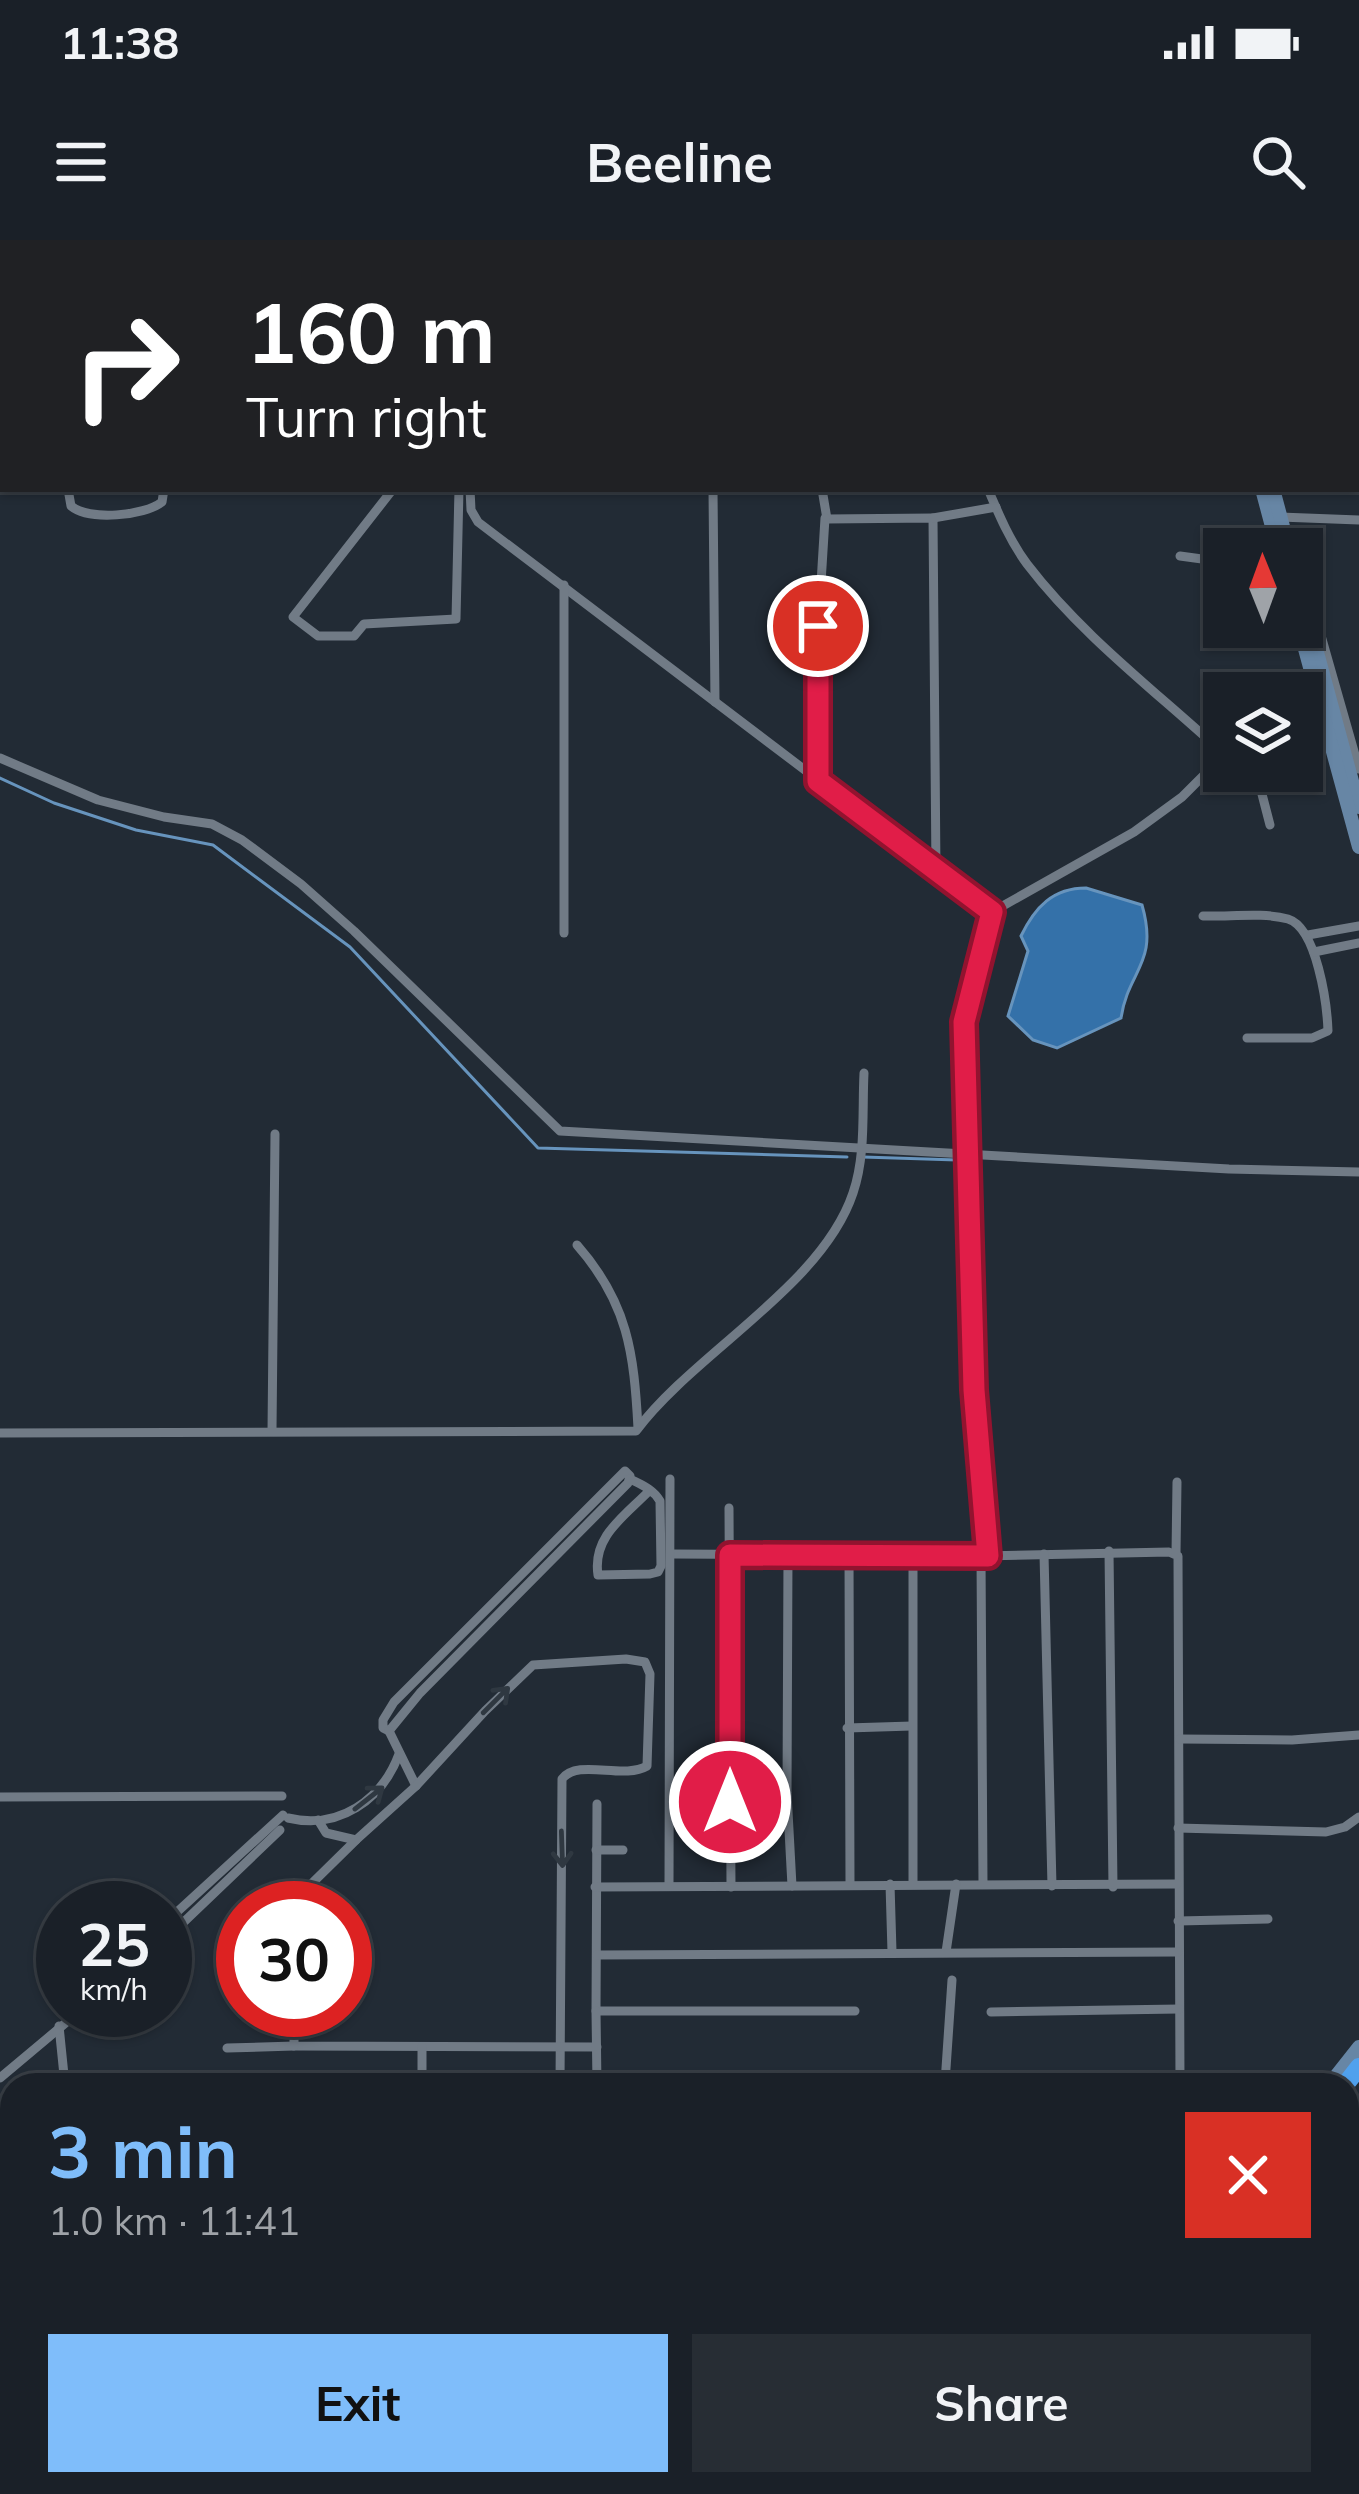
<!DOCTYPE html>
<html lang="en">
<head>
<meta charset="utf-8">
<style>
	body { margin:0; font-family:Mulish,sans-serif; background:#272d34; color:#f1f3f6; height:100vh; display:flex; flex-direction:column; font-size:45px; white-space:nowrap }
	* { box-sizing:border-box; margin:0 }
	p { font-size:39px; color:#9fa3a8 }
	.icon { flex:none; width:66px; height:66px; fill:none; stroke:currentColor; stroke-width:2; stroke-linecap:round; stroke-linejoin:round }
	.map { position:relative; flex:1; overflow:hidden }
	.panel { position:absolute; left:0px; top:1833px; width:1359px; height:423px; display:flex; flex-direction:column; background:#1a2028; border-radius:36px 36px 0 0; box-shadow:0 3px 9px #0004,0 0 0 3px #383e45 }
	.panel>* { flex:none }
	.top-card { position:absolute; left:0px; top:0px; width:1359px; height:252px; box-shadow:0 3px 9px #0004,0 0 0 3px #383e45; background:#202124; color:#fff; overflow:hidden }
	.needle { width:78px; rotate:359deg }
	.fabs { position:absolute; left:1203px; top:288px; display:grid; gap:24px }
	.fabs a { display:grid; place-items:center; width:120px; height:120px; border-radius:0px; background:#1a2028; box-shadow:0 3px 9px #0004,0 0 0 3px #383e45; font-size:60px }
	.speed { position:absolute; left:36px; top:1641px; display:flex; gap:24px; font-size:60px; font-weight:700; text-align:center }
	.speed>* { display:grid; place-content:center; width:156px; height:156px; border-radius:50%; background:#1a2028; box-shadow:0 3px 9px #0004,0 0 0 3px #383e45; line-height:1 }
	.speed small { font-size:30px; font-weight:400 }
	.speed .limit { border:18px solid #d22; background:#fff; color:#111 }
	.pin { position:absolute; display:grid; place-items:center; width:102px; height:102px; color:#fff; margin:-51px; border:6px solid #fff; border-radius:50%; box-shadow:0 3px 12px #0007 }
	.me { position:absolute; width:132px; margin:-66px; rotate:0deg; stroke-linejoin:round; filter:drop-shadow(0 0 9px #0008) }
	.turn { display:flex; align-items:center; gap:42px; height:252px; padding:0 48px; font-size:54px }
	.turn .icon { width:156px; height:156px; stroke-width:2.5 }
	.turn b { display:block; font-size:84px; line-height:102px }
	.round { display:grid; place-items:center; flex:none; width:126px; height:126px; border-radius:0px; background:#272d34 }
	.headline { display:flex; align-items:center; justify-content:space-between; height:204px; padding:0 48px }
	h1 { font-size:72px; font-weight:700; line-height:90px; color:#7fbdfa }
	.primary-button { display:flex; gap:24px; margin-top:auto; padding:24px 48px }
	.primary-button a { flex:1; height:138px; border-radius:0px; background:#7fbdfa; color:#111; font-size:48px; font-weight:700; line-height:138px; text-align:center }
	.primary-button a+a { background:#272d34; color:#f1f3f6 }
	.status { display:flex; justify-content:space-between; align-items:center; height:84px; padding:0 60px; background:#1a2028; direction:ltr }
	.status svg { height:33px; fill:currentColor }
	header { display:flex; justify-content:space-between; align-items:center; height:156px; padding:0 48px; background:#1a2028; font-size:54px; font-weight:700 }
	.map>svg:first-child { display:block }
	.water { fill:#3471a9; stroke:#6794bd; stroke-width:3 }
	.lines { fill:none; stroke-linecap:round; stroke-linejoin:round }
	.stream { stroke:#6794bd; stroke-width:3 }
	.street { stroke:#717b86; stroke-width:9 }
	.secondary { stroke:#6786a5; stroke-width:14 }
	.highway { stroke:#50a1ed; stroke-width:18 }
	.oneway { stroke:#2f3841 }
	.route-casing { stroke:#92132f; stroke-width:30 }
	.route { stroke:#e11d48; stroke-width:21 }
</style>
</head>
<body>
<div class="status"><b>11:38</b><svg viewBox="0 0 49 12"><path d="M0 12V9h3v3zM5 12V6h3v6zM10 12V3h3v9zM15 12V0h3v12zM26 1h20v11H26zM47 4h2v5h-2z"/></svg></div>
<header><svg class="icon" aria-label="menu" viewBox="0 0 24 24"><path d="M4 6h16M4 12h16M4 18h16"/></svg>Beeline<svg class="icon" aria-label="search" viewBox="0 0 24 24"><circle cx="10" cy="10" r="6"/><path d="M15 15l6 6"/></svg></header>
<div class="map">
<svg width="1359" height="2254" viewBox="0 0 1359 2254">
	<rect width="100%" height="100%" fill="#222b35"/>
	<path class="water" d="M1086 648 1142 665C1159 724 1128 730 1121 778L1057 808 1033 800 1008 776 1028 711 1021 696C1035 667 1053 648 1086 648Z"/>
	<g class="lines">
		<g class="stream">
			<polyline points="0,538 54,563 136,590 213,605 350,707 538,908 847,917"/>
			<polyline points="863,917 957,920"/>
		</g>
		<g class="street">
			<polyline points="473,0 473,3"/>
			<polyline points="928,0 933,3"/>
			<polyline points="1252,0 1257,3"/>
			<polyline points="721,3 723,0"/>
			<polyline points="790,3 791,0"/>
			<polyline points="882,3 883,0"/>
			<polyline points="1107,3 1108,0"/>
			<polyline points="1356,82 1359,84"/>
			<polyline points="0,188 3,188"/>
			<polyline points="1358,208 1359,207"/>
			<path d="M68 249 71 266C89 281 144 276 162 262L164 249"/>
			<polyline points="393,249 293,377 318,396 354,396 364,384 456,379 459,249"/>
			<polyline points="470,249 471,270 478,282 992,672"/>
			<polyline points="713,249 715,462"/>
			<polyline points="822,249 827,279 933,278 936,632"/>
			<path d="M988 249C999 275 1010 301 1027 324 1082 396 1158 453 1224 514"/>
			<polyline points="1280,277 1359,280"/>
			<polyline points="933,278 996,267"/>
			<polyline points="1180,316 1224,322"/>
			<polyline points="1302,329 1359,529"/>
			<polyline points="564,345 564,693"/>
			<polyline points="1282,453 1312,432"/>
			<polyline points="0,518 98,560 164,577 212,584 242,600 301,644 354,691 560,891 1229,929 1359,932"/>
			<polyline points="1256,531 1270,585"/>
			<polyline points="818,541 818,392 825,278"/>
			<polyline points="992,672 1134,592 1182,557 1224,515"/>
			<path d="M1203 676C1229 677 1263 672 1288 679 1317 688 1327 764 1328 791L1312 798H1247"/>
			<polyline points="1308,695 1359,686"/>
			<polyline points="1314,712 1359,703"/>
			<path d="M577 1005C628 1063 634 1113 638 1188"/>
			<polyline points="272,1191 275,894"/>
			<path d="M0 1193 636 1191C694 1113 822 1046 853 953 866 915 862 872 864 833"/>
			<polygon points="625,1231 630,1236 628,1243 420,1453 389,1491 383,1488 383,1480 394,1462"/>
			<path d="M630 1239C642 1245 653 1249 660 1261L661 1326 658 1332 650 1334 598 1335C592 1296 625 1276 650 1250"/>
			<polyline points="729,1268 731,1647"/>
			<polyline points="1109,1311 1113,1647"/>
			<polyline points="672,1314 981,1316 1169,1312 1178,1316 1180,1845"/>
			<polyline points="849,1314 850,1643"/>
			<polyline points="1044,1314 1052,1646"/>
			<polyline points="1176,1314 1177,1242"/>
			<polyline points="788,1315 787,1553 792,1646"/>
			<polyline points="981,1316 983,1644"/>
			<polyline points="988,1316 974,1150 964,782 992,672"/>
			<polyline points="847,1488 912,1486"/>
			<polyline points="389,1491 416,1546"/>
			<polyline points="1180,1499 1292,1500 1359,1495"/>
			<polyline points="0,1557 282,1556"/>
			<polyline points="597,1564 596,1771 855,1771"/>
			<path d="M288 1578C339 1590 382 1560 399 1514"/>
			<path d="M318 1580 326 1593 356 1600 416 1546 485 1471 533 1425 626 1419 645 1422 650 1434 647 1526C623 1540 578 1518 562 1539L560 1845"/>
			<polyline points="1178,1588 1326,1592 1345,1587 1359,1577"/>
			<polyline points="596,1610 623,1610"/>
			<polyline points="890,1644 892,1712"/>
			<polyline points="913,1644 913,1317"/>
			<polyline points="669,1646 670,1239"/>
			<polyline points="595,1647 1177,1644"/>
			<polyline points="294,1668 297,1658 356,1600"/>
			<polyline points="1178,1681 1268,1679"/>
			<polyline points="165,1683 283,1575"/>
			<polyline points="165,1700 280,1590"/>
			<polyline points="946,1712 956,1644"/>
			<polyline points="597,1715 1178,1712"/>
			<polyline points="235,1727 243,1720"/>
			<polyline points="294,1770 294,1806 597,1807"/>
			<polyline points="596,1771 597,1845"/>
			<polyline points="991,1772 1179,1769"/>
			<polyline points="59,1786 65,1845"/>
			<polyline points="227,1808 294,1806"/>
			<polyline points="0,1838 81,1770"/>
			<polyline points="782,1838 1050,1838 1061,1845"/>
			<polyline points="945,1843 952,1740"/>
			<polyline points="422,1845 422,1807"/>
			<polyline points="0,2003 12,2003"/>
			<polyline points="1352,2080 1353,2201"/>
			<polyline points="0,2130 12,2130"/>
			<polyline points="217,2244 217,2254"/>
			<polyline points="602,2244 602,2254"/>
			<polyline points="1291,2244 1291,2254"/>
			<polyline points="1337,2244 1337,2254"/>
			<polyline points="944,2254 944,2244"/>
		</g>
		<g class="secondary">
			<polyline points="1196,0 1196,3"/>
			<polyline points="1207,0 1207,3"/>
			<polyline points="1262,249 1278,309"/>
			<polyline points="1273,249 1289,309"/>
			<polyline points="1302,357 1359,567"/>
			<polyline points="1299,387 1359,607"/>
			<polyline points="1329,1845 1359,1807"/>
			<polyline points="1347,1944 1359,1927"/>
			<polyline points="1006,2254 1014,2244"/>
			<polyline points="1096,2254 1104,2244"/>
		</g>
		<g class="highway">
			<polyline points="1345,1845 1359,1827"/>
			<polyline points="1347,1888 1359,1872"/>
			<polyline points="1038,2254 1045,2244"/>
			<polyline points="1072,2254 1079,2244"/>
		</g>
	</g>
	<defs><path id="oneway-shaft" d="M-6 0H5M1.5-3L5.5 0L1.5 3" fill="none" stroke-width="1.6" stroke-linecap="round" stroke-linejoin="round" transform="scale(3)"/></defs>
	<g class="oneway">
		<use href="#oneway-shaft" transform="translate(496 1460) rotate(-45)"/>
		<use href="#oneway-shaft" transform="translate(369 1558) rotate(-38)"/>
		<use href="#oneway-shaft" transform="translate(562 1609) rotate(88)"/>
	</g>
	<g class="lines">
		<g class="route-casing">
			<polyline id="route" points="730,1562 730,1315 988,1316 974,1150 964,782 992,672 818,541 818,386"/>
		</g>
		<use href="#route" class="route"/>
	</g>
</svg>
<div class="fabs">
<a><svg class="needle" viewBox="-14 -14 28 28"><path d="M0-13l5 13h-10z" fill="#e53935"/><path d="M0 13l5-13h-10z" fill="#9fa3a8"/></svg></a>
<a><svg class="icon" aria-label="layers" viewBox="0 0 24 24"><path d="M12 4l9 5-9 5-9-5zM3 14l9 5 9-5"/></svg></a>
</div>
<div class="speed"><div>25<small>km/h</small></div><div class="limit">30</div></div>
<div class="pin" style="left:818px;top:386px;background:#d93025"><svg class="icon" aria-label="arrive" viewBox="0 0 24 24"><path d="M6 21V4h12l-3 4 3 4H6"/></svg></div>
<svg class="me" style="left:730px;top:1562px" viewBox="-20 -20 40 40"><circle r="17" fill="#e11d48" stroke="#fff" stroke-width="3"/><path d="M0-11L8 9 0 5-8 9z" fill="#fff"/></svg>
<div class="top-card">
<div class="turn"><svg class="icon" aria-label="right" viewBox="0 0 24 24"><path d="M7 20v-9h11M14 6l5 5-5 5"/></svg><div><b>160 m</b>Turn right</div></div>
</div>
<section class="panel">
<div class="headline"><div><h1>3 min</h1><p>1.0 km · 11:41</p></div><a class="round" style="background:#d93025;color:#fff"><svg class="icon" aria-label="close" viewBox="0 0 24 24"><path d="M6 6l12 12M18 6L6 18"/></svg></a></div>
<div class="primary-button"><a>Exit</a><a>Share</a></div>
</section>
</div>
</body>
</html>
